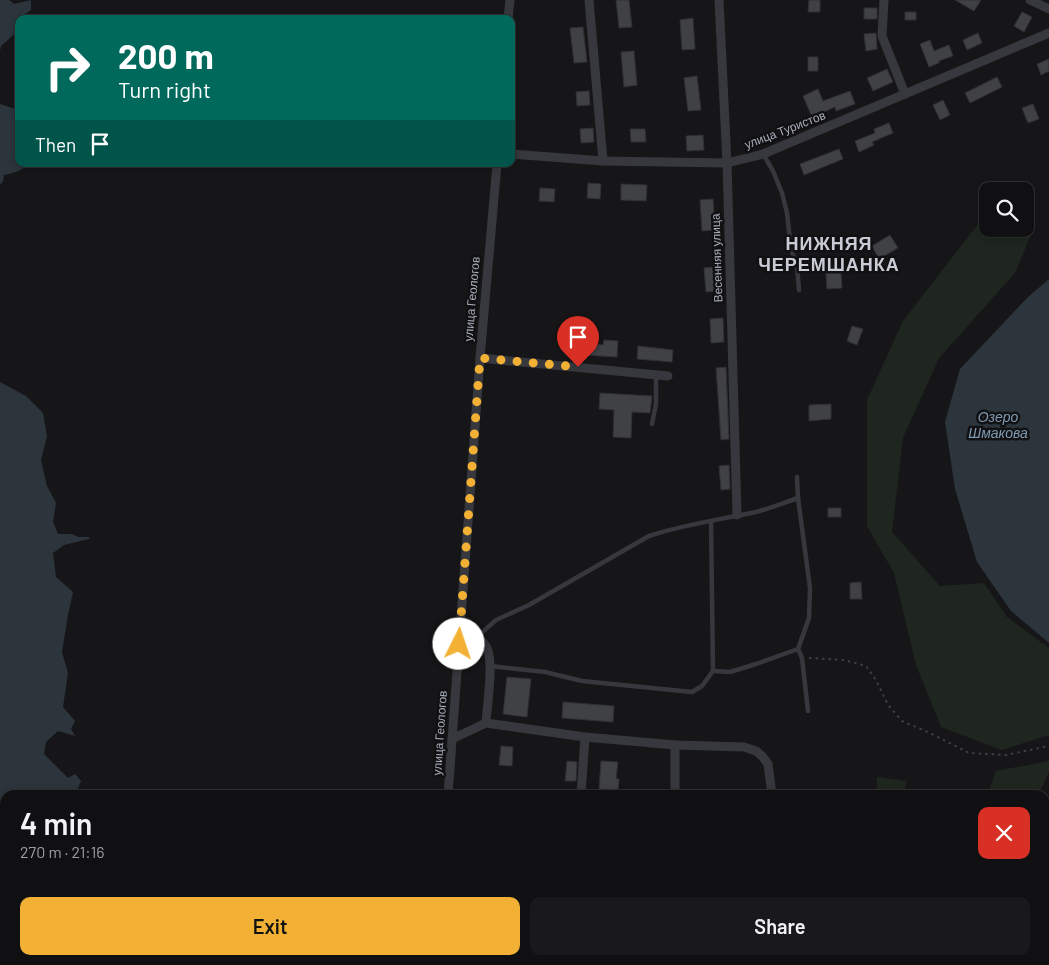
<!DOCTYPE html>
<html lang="en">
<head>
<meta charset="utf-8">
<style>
	body { margin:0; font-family:Barlow,sans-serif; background:#19191b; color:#f1f3f6; height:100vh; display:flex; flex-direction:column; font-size:19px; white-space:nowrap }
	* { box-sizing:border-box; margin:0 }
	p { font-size:16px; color:#9c9d9f }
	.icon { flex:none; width:28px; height:28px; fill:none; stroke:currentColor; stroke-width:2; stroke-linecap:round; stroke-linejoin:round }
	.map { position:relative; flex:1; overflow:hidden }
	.drawer { position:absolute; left:0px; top:790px; width:1050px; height:175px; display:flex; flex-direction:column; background:#101012; border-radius:15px 15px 0 0; box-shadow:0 2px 8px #0003,0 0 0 1px #303032 }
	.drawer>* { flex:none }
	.top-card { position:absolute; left:15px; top:15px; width:500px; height:152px; border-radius:10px; box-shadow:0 2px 8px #0003,0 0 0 1px #303032; background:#00695c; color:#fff; overflow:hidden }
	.controls { position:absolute; left:979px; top:182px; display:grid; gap:10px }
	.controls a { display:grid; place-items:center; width:55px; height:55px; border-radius:10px; background:#101012; box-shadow:0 2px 8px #0003,0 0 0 1px #303032; font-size:25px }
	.pin { position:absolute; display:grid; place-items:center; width:42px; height:42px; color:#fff; margin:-51px -21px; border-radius:50% 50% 50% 0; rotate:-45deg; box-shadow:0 0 5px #0007 }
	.pin .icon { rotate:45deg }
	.me { position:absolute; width:55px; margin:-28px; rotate:4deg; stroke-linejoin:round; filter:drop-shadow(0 0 4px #0008) }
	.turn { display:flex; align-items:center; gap:18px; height:105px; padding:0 20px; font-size:22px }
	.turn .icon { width:65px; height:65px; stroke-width:2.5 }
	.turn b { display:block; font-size:35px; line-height:42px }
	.then { display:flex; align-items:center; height:48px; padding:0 20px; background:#0003; gap:10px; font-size:19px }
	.round { display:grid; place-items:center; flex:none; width:52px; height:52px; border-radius:10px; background:#19191b }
	.headline { display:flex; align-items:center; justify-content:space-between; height:85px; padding:0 20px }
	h1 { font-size:30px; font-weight:600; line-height:38px }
	.action { display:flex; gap:10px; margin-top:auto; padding:10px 20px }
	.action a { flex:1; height:58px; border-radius:10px; background:#f2b134; color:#111; font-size:20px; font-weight:600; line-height:58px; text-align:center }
	.action a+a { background:#19191b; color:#f1f3f6 }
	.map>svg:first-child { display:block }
	.green { fill:#1e261f }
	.water { fill:#2c353c }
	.building { fill:#404145; stroke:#303034 }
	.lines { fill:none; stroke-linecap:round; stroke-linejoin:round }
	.path { stroke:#3d3f44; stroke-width:2; stroke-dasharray:2.5 4; stroke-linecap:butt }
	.service { stroke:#37383d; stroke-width:4.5 }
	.minor { stroke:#37383d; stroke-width:9 }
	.route { stroke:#f2b134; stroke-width:9; stroke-dasharray:0 16.2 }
	.labels { text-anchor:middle; stroke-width:5; stroke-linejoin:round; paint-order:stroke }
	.street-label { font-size:12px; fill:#a8adb8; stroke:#111113 }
	.water-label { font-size:14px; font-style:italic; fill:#7f9bb3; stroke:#111113 }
	.district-label { font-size:18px; font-weight:bold; letter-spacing:1px; fill:#c9ccd4; stroke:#111113 }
</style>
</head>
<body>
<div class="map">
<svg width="1049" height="965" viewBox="0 0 1049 965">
	<rect width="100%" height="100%" fill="#161618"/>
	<g class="green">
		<polygon points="1025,210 1033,230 1015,273 939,358 903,438 892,532 940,586 984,583 1007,617 1049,648 1049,735 1002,750 941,727 916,665 894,573 867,526 867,400 903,321 981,220 987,215 988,229 1025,229"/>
		<polygon points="1049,761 1049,772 1038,795 987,795 996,771"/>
		<polygon points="877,777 906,781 905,795 877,795"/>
		<polygon points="1049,863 1049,937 1045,945 1045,870"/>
		<polygon points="933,960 1036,960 1033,965 927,965"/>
	</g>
	<g class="water">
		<polygon points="0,0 9,0 14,4 31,0 31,10 19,18 19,30 1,46 0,51"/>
		<path d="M0 104 19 110V164H28C21 171 14 173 4 175L3 181 0 185Z"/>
		<polygon points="1049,279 1049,643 1011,611 977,562 955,489 945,422 960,369 1028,297"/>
		<polygon points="0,382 26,396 43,413 47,436 41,460 47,486 56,503 53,522 58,534 72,534 78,537 89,537 89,539 64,545 53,553 56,577 73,592 68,615 62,652 68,673 63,707 75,721 71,729 75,736 58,731 46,742 44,754 68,778 75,774 81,781 76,793 77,795 5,795 5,882 0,883"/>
	</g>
	<g class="building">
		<polygon points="616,0 629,0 632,27 619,28"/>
		<polygon points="809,0 820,0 820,12 808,12"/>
		<polygon points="955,0 981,0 974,11"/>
		<rect x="864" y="8" width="13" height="11"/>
		<rect x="905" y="12" width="11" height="8"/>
		<polygon points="1022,12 1032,17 1024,32 1014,26"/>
		<polygon points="693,18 695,49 682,50 680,20"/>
		<polygon points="583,27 587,62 574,63 570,28"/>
		<polygon points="876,33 877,49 866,51 864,34"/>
		<polygon points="978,33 982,43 967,50 963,40"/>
		<polygon points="930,40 934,51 949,45 953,56 939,61 939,63 929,67 920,44"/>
		<polygon points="634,51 637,85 624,87 621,52"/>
		<rect x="808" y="57" width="10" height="14"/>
		<polygon points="1049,59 1049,71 1041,75 1037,64"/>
		<polygon points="887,69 893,82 873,91 867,78"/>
		<polygon points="697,76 701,110 688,111 684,78"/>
		<polygon points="997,77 1002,87 970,103 965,93"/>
		<polygon points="818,89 823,101 850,91 855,104 836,111 835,107 812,117 803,96"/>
		<polygon points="589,91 590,105 577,106 576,92"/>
		<polygon points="943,100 950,115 940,120 933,105"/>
		<polygon points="1033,104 1039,119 1028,123 1022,108"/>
		<polygon points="889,123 893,133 872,142 874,145 859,152 855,141 875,133 874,129"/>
		<polygon points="593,128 594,142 581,143 580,129"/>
		<polygon points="630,129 645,129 646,142 631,142"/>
		<polygon points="703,135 704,150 687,151 686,136"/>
		<polygon points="839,149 843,159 804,175 800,164"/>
		<polygon points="588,183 601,184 600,199 587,198"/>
		<polygon points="621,184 647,185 646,201 621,200"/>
		<polygon points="540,188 555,189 554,202 539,201"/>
		<polygon points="713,199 715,230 702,231 700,200"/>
		<polygon points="890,235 898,248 879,259 872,246"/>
		<polygon points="840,257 842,288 827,289 825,258"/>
		<polygon points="717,267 719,291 706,292 704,268"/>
		<polygon points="723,318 724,342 711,343 710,319"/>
		<polygon points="852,326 863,329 857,345 847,341"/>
		<polygon points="604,340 618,341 617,357 582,355 583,343 603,345"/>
		<polygon points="638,346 673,350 672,362 637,359"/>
		<polygon points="726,367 729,439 721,440 716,368"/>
		<polygon points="600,393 652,396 650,413 632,412 631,438 613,437 614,410 599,409"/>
		<polygon points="831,404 831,419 809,421 809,405"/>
		<polygon points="729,465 730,489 721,490 719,466"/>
		<rect x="828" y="508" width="13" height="9"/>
		<polygon points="861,582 862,599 850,599 850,583"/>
		<polygon points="507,677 531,679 527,717 503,714"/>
		<polygon points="563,702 614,706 613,722 562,718"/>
		<polygon points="501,746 513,747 512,766 499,765"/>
		<polygon points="567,761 577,762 576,781 565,781"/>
		<polygon points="601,761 618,762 616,779 619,779 618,790 599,789"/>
	</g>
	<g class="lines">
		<polyline class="path" points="809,658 844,660 866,666 876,680 888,705 902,721 932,734 969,753 1006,755 1049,746"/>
		<g class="service">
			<polyline points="763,154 773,171 782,193 787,213 791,249 797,266 799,290"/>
			<polyline points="652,424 656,404 656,375"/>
			<path d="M478 636 496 620 529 605 649 536C682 525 717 520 751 513 767 510 783 503 798 498"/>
			<polyline points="798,649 802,658 808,711"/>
			<polyline points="490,666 545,672 582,681 692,692 702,686 713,671 711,521"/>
			<polyline points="713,671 730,672 756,664 798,649 809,618 810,588 798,498 797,477"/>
			<polyline points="583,965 583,960"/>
		</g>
		<g class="minor">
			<polyline points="589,0 603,161"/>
			<polyline points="719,0 727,163 737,515"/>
			<polyline points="884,0 882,36 905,94"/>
			<polyline points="1030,0 1049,9"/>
			<polyline points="508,19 510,0"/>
			<polyline points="511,154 603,161 727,163 763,154 1049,33"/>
			<polyline points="480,358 668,376"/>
			<path d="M461 625C470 631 481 638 487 648 494 663 487 705 486 723"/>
			<polyline points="452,739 486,723 585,737 675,745 744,747 756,751 762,756 768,764 772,795"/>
			<polyline points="675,745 675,795"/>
			<polyline points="448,795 480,358 497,164"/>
			<polyline points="581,795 585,737"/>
			<polyline points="738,960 791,964"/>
			<polyline points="435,965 436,960"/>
		</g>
	</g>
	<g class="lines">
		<polyline class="route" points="459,644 480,358 578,367"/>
	</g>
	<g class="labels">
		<g class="street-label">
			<text transform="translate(785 130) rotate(-21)" y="4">улица Туристов</text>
			<text transform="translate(717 258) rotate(-92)" y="4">Весенняя улица</text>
			<text transform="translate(472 299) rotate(-85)" y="4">улица Геологов</text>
			<text transform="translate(440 733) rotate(-86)" y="4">улица Геологов</text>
		</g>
		<g class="water-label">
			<text x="998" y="422">Озеро<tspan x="998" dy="16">Шмакова</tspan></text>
		</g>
		<g class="district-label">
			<text x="829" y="250">НИЖНЯЯ<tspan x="829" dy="21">ЧЕРЕМШАНКА</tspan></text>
		</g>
	</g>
</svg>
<div class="controls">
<a><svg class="icon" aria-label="search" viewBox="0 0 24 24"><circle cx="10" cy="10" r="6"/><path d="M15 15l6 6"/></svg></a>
</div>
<div class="pin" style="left:578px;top:367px;background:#d93025"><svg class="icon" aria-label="arrive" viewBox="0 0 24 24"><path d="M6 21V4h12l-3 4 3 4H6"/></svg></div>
<svg class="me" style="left:459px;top:644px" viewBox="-20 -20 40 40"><circle r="19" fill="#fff"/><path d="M0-13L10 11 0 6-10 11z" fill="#f2b134"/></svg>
<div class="top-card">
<div class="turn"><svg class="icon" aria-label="right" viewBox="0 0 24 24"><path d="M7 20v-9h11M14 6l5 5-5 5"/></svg><div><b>200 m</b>Turn right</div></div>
<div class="then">Then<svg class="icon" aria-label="arrive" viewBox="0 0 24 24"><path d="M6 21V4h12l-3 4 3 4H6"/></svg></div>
</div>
<section class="drawer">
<div class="headline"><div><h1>4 min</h1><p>270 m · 21:16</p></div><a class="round" style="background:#d93025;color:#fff"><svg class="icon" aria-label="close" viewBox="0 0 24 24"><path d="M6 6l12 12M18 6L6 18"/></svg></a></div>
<div class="action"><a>Exit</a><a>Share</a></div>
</section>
</div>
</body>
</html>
